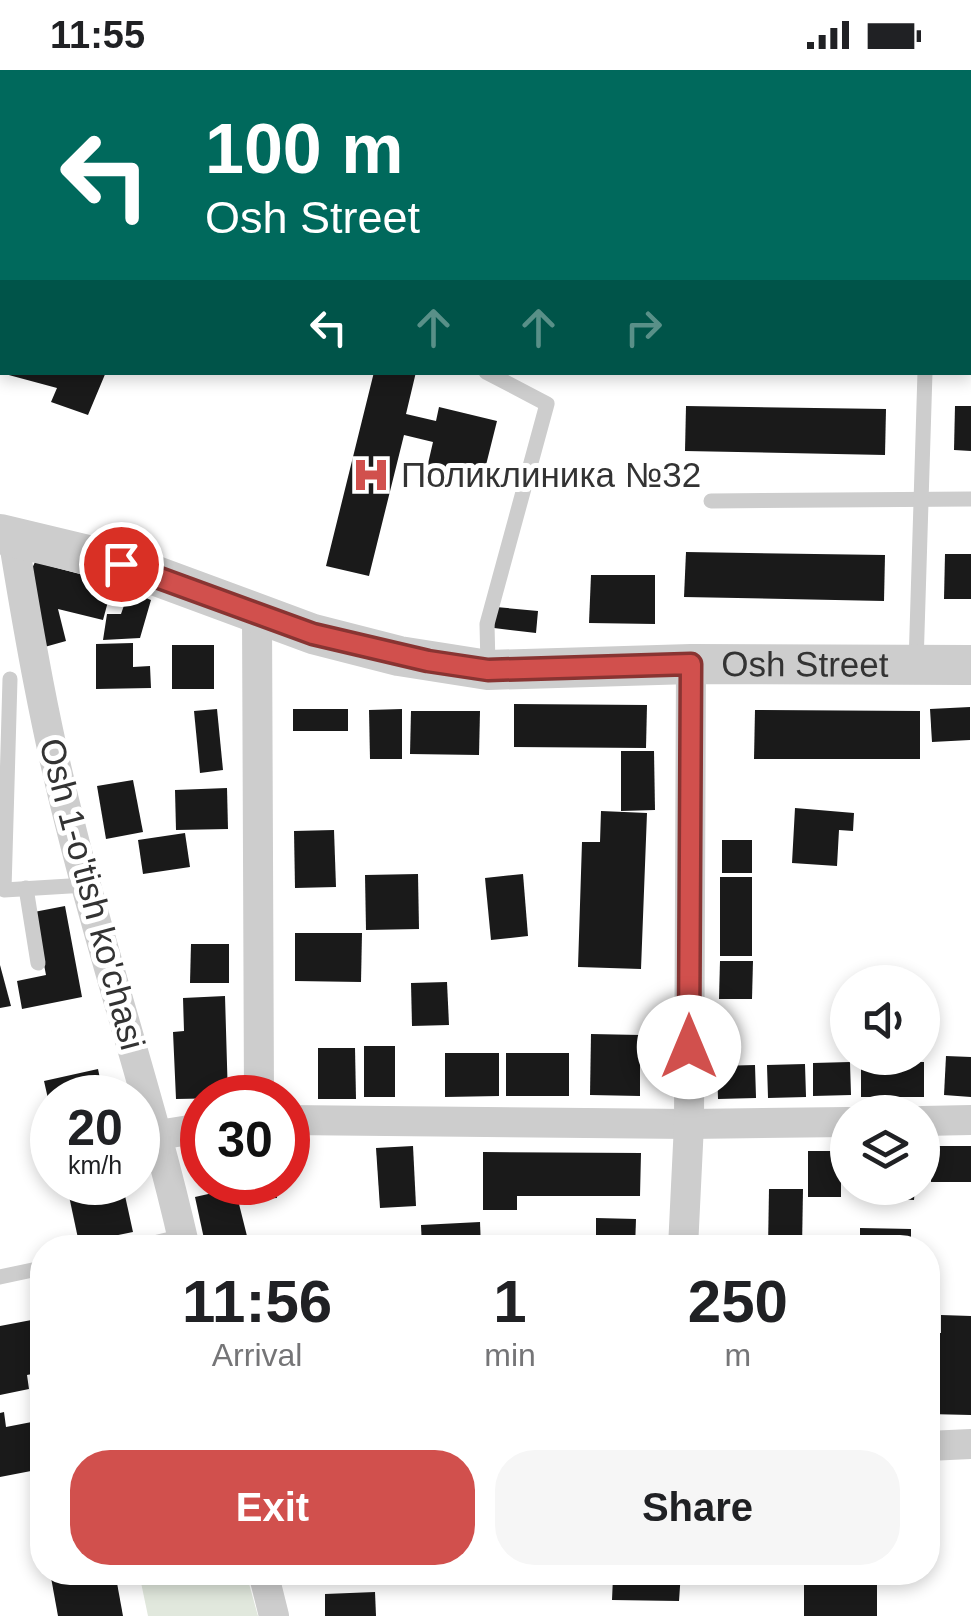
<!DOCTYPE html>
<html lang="en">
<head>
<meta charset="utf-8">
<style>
	body { margin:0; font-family:Arial,sans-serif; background:#f6f6f6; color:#202124; height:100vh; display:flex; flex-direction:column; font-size:38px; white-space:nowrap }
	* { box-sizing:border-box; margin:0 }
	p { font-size:32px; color:#757577 }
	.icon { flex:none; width:55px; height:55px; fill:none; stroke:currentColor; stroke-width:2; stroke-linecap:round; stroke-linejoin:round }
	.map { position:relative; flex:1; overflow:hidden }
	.side { position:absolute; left:30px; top:1165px; width:910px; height:350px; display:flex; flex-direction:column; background:#fff; border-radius:40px; box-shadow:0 5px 15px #0003 }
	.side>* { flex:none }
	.hud { position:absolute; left:0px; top:0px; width:972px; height:305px; box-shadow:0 5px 15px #0003; background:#00695c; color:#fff; overflow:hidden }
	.controls { position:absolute; left:830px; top:895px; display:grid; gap:20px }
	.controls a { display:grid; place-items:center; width:110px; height:110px; border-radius:50%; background:#fff; box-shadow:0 5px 15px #0003; font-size:50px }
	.speed { position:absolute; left:30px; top:1005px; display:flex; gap:20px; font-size:50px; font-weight:700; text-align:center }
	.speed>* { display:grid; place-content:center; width:130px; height:130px; border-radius:50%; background:#fff; box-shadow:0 5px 15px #0003; line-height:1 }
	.speed small { font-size:25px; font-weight:400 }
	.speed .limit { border:15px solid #d22; background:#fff; color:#111 }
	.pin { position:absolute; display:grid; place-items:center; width:85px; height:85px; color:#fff; margin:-42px; border:5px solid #fff; border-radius:50%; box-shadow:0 2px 10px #0007 }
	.me { position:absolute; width:110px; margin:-55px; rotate:0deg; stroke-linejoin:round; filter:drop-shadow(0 0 8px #0008) }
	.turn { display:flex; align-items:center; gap:35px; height:210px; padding:0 40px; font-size:45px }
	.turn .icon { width:130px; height:130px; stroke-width:2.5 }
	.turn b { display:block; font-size:70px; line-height:85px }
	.lanes { display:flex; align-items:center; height:95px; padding:0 40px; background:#0003; justify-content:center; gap:50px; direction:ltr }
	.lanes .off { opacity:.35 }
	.eta { display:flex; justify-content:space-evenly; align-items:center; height:170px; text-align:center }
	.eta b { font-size:60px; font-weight:800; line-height:70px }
	.button { display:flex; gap:20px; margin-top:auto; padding:20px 40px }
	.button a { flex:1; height:115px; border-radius:40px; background:#d1504d; color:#fff; font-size:40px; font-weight:800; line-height:115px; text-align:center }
	.button a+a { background:#f6f6f6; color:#202124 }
	.status { display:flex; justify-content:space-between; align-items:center; height:70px; padding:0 50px; background:#fff; direction:ltr }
	.status svg { height:28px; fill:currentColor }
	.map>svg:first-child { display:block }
	.green { fill:#e1e8dd }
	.building { fill:#1a1a1a }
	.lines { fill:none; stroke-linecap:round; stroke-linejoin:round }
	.service { stroke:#cdcdcd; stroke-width:15 }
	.minor { stroke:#cdcdcd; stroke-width:30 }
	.tertiary { stroke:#cdcdcd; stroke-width:40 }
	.route-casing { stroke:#883432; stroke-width:25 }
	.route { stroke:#d1504d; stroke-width:18 }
	.labels { text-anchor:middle; stroke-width:10; stroke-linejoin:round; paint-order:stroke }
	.poi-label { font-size:35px; fill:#333; stroke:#fff; text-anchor:start }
	.street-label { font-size:35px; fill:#333; stroke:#fff }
</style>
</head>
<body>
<div class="status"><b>11:55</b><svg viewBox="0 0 49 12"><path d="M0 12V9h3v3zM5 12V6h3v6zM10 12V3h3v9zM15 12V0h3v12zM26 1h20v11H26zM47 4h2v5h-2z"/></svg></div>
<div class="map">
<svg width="971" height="1546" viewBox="0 0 971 1546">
	<rect width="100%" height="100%" fill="#fff"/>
	<polygon class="green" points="139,1503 246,1503 258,1546 148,1546"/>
	<g class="building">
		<polygon points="106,302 88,345 51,332 57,318 5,304"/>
		<polygon points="374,302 416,302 406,344 436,351 439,337 497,351 482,411 427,398 433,372 404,365 369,506 326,496"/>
		<polygon points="686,336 886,339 885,385 685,381"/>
		<polygon points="955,336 971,336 971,381 954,380"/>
		<polygon points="686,482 885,485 884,531 684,527"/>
		<polygon points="945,484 971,484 971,529 944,529"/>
		<polygon points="35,492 113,513 103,550 58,539 66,571 41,578 25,514"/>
		<polygon points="591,505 655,505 655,554 589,553"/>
		<polygon points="129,521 151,530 140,568 103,570 107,544 121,544"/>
		<polygon points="496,537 538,541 536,563 494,558"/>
		<polygon points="133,573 133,597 150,596 151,618 96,619 96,574"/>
		<rect x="172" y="575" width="42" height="44"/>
		<polygon points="514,634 647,635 646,678 514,677"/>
		<polygon points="970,637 970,670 932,672 930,639"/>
		<polygon points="217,639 223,700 200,703 194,641"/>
		<rect x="293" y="639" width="55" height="22"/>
		<polygon points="402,639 402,689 370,689 369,640"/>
		<polygon points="755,640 920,641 920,689 754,689"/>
		<polygon points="411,641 480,641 479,685 410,684"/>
		<polygon points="621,681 654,681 655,740 621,741"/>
		<polygon points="133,710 143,762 106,769 97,716"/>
		<polygon points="227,718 228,759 176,760 175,720"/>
		<polygon points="795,738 854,743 853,761 839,760 837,796 792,793"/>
		<polygon points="601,741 647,743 641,899 578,897 582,772 600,772"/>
		<polygon points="334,760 336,817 295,818 294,761"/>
		<polygon points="185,763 190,797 143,804 138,770"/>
		<rect x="722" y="770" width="30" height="33"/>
		<polygon points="418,804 419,859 366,860 365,805"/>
		<polygon points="523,804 528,866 491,870 485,808"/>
		<rect x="720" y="807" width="32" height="79"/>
		<polygon points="65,836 82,927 22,939 17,911 46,905 34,842"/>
		<polygon points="295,863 362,863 361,912 295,911"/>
		<polygon points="191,874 229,874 229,913 190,913"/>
		<polygon points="720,891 753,891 752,929 719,929"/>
		<polygon points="0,895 11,936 0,938"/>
		<polygon points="447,912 449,955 412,956 411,913"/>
		<polygon points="225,926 228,1028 176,1029 173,962 184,961 183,928"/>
		<polygon points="591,964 640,965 640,1026 590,1025"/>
		<rect x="364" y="976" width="31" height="51"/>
		<polygon points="318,978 355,978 356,1029 318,1029"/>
		<polygon points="445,983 499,983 499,1026 445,1027"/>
		<rect x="506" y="983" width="63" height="43"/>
		<polygon points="946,986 971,987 971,1027 944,1025"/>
		<polygon points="850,992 851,1025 813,1026 813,993"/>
		<rect x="861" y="992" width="63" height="35"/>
		<polygon points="805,994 806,1027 768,1028 767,995"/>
		<polygon points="755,995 756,1028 718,1029 717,996"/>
		<polygon points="98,999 104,1028 52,1028 51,1042 44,1011"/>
		<polygon points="413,1076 416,1136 380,1138 376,1078"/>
		<rect x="931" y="1076" width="40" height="36"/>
		<rect x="808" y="1081" width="33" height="46"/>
		<polygon points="483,1082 641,1083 640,1126 517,1126 517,1140 483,1140"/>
		<polygon points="66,1112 122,1112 133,1162 79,1173"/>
		<polygon points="245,1112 276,1112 277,1128 245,1130"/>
		<polygon points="235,1118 250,1178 206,1178 195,1127"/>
		<polygon points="862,1118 886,1118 885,1130 862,1129"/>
		<polygon points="891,1118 915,1118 914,1130 890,1129"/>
		<polygon points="769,1119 803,1119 802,1178 768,1178"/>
		<polygon points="596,1148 636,1149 635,1178 596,1178"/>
		<polygon points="480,1152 481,1178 422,1178 421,1155"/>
		<polygon points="860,1158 911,1159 911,1178 860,1178"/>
		<polygon points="941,1245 971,1246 971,1345 928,1344 928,1263 941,1263"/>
		<polygon points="42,1248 42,1302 27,1305 29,1319 0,1325 0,1256"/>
		<polygon points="4,1342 6,1357 42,1350 42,1452 31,1401 0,1407 0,1343"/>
		<polygon points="50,1502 115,1502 123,1546 58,1546"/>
		<polygon points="587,1502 681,1502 679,1531 612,1530 613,1507 587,1506"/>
		<polygon points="690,1502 877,1502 877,1546 804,1546 804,1512 690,1505"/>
		<polygon points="375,1522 376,1546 325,1546 325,1524"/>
	</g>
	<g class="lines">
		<g class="service">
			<polyline points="970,156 971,156"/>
			<polyline points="970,292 971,292"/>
			<polyline points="486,302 547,334 487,554 488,596"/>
			<polyline points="711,431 971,429"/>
			<polyline points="916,595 925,302"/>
			<polyline points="10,609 4,820 86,815"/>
			<polyline points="26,818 38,893"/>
			<polyline points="133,1178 183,1166"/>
			<polyline points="0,1207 42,1198"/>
		</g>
		<g class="minor">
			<path d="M13 467C29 565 46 662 71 758 106 899 153 1036 185 1178"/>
			<polyline points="257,545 259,1028"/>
			<polyline points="288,1050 689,1054 848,1052"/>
			<polyline points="922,1051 971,1050"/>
			<polyline points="158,1065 202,1058"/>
			<polyline points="683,1178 689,1054 691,594"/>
			<polyline points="928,1376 971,1374"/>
			<polyline points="263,1502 274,1546"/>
		</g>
		<path class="tertiary" id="s1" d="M0 464 121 493 313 564 399 586 488 600 691 594 971 595"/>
	</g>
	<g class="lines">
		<g class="route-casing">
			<polyline id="route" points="121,494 313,564 428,591 488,600 691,594 689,977"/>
		</g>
		<use href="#route" class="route"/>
	</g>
	<defs>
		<g id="hospital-bare" transform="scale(3)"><path d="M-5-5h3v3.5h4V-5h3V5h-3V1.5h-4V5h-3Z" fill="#d1504d" stroke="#fff" stroke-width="2.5" paint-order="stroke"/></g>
	</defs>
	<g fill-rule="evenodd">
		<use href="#hospital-bare" x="371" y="405"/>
	</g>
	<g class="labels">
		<g class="poi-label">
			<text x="401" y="417">Поликлиника №32</text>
		</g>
		<g class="street-label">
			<text dy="12" stroke="none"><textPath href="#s1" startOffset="825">Osh Street</textPath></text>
			<text transform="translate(92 824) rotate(75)" y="12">Osh 1-o'tish ko'chasi</text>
		</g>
	</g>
</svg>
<div class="controls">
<a><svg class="icon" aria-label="sound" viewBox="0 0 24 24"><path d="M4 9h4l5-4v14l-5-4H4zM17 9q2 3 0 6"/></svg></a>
<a><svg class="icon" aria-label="layers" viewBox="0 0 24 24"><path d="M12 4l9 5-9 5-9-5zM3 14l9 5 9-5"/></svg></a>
</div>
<div class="speed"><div>20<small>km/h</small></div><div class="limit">30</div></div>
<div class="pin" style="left:121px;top:494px;background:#d93025"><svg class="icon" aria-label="arrive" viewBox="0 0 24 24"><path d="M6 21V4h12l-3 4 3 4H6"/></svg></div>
<svg class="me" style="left:689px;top:977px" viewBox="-20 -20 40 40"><circle r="19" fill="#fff"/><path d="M0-13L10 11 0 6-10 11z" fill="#d1504d"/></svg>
<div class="hud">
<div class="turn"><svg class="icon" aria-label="left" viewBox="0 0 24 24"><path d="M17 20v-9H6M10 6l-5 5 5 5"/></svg><div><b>100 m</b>Osh Street</div></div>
<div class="lanes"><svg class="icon" aria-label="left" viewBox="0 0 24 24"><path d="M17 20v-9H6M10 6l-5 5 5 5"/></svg><svg class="icon off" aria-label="ahead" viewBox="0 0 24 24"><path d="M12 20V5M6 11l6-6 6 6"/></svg><svg class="icon off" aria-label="ahead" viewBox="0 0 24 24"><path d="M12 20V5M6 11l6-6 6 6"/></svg><svg class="icon off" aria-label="right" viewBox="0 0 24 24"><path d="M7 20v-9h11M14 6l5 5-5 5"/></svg></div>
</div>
<section class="side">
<div class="eta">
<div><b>11:56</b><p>Arrival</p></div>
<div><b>1</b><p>min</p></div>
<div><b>250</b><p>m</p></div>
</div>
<div class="button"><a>Exit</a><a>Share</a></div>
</section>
</div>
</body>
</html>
